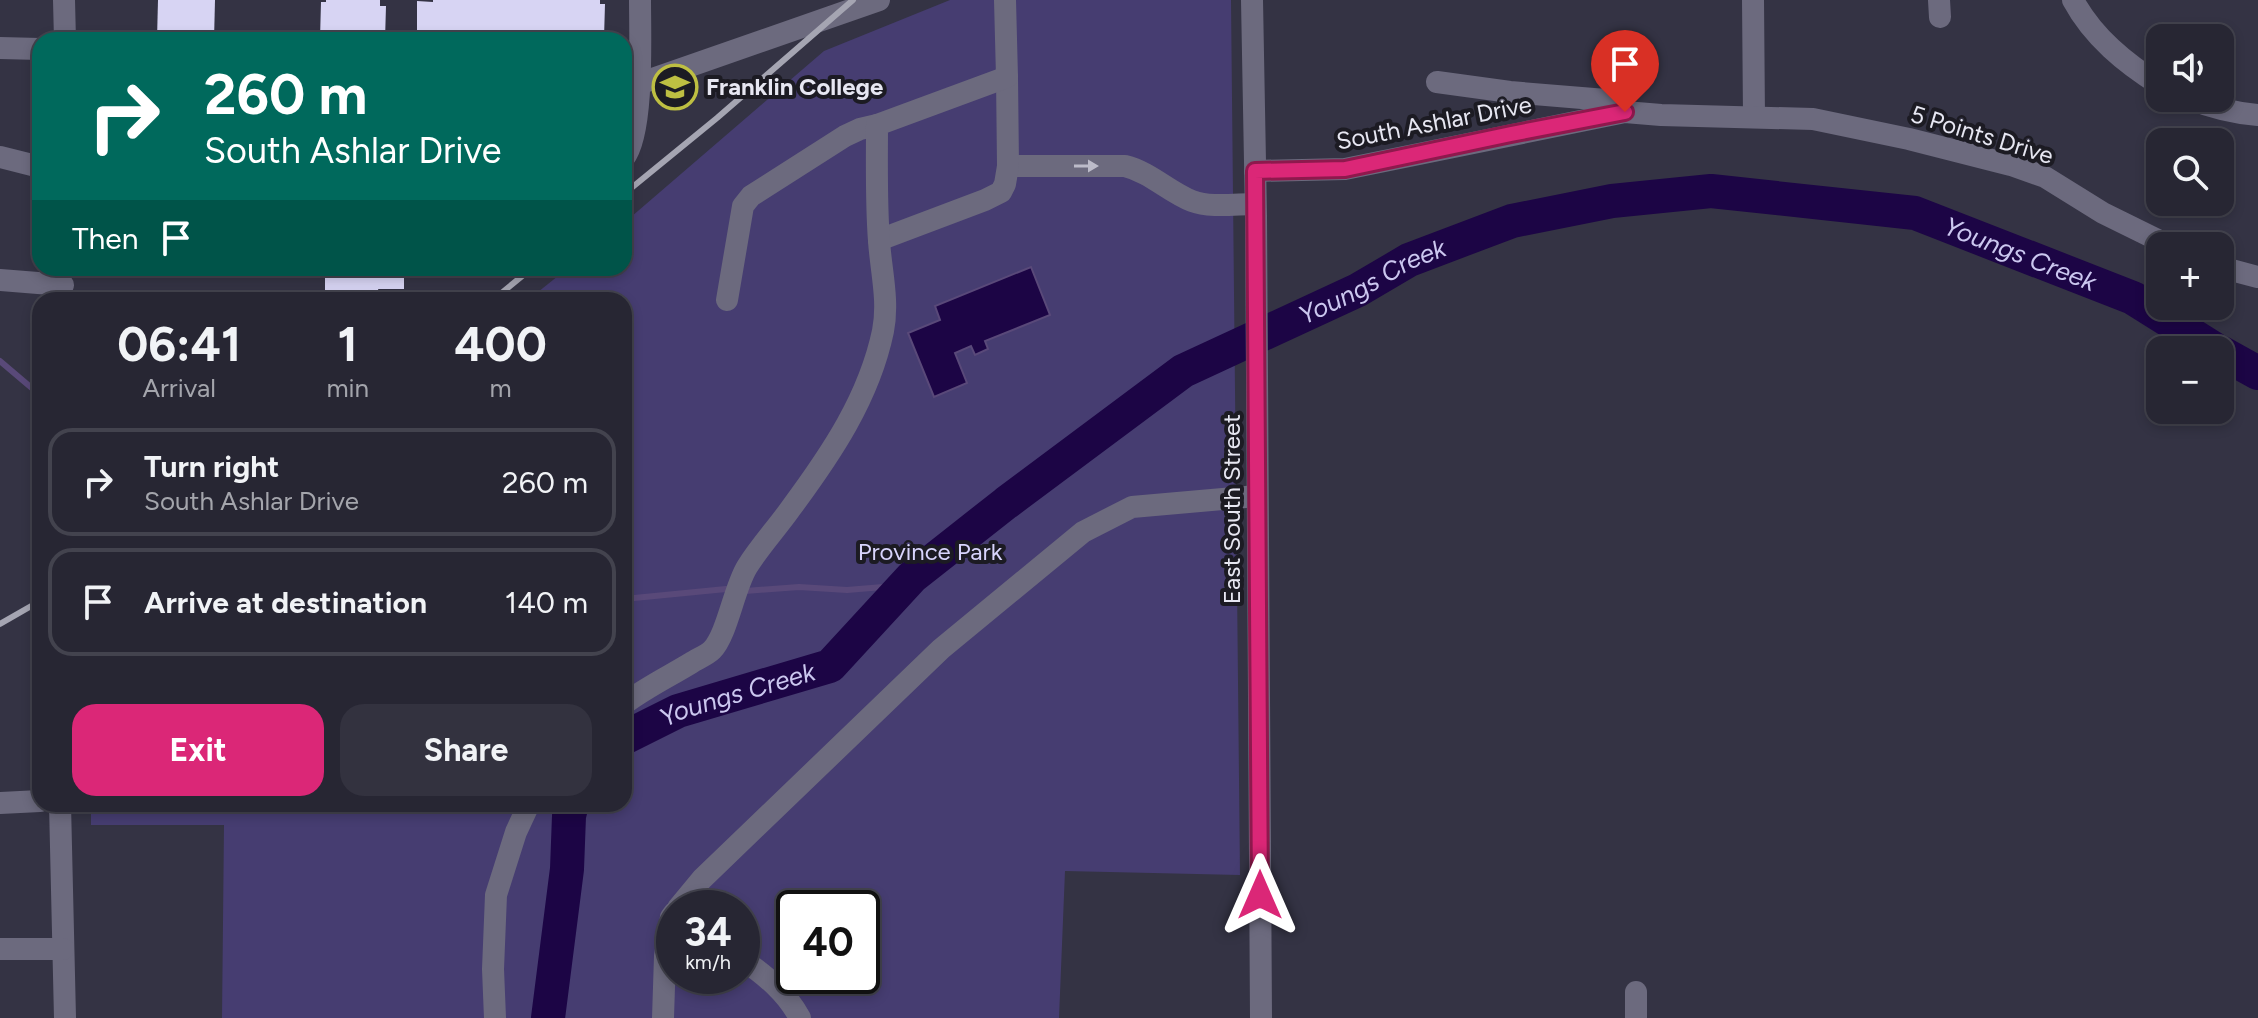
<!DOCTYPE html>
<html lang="en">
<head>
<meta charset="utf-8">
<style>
	body { margin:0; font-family:Figtree,sans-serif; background:#33323f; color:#f1f3f6; height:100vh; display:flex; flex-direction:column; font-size:30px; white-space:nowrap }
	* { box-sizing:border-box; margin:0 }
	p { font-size:26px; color:#a4a5ac }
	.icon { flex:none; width:44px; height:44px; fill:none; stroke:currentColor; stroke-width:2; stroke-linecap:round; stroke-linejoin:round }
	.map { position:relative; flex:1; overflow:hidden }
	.sheet { position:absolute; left:32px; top:292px; width:600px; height:520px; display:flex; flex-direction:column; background:#272633; border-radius:24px; box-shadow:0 4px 12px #0003,0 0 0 2px #43434e }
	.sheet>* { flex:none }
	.hud { position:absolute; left:32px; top:32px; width:600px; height:244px; border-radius:24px; box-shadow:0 4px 12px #0003,0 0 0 2px #43434e; background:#00695c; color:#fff; overflow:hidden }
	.controls { position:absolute; left:2146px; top:24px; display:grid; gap:16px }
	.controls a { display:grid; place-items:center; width:88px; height:88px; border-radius:16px; background:#272633; box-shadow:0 4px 12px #0003,0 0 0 2px #43434e; font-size:40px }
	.speed { position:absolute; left:656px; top:890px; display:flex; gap:16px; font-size:40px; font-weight:700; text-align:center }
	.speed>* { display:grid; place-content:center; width:104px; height:104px; border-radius:50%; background:#272633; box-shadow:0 4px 12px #0003,0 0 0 2px #43434e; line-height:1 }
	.speed small { font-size:20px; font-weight:400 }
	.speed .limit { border:4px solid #111; border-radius:12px; background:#fff; color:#111 }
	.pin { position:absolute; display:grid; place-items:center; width:68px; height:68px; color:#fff; margin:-82px -34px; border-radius:50% 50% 50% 0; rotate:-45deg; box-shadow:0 0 8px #0007 }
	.pin .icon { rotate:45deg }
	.me { position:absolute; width:88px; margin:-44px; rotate:0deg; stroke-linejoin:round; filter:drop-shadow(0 0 6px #0008) }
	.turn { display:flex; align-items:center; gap:28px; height:168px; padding:0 40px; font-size:36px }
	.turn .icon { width:104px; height:104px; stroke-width:2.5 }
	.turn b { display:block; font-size:56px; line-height:68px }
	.then { display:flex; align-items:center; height:76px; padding:0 40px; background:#0003; gap:16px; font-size:30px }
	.eta { display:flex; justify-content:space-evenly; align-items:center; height:136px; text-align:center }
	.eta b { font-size:48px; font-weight:700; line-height:56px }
	.action { display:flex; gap:16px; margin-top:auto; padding:16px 40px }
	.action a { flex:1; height:92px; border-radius:24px; background:#db2777; color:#fff; font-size:32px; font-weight:700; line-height:92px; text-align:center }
	.action a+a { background:#33323f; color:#f1f3f6 }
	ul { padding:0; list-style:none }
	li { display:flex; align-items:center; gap:24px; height:108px; margin:0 16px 12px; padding:0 24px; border:4px solid #43434e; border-radius:24px }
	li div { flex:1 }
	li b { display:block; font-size:30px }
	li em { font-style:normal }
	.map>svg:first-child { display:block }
	.green { fill:#463d71; fill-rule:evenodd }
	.water { fill:#1c0545; stroke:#594979; stroke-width:2 }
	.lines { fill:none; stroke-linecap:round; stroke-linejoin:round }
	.stream { stroke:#594979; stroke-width:6 }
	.river { stroke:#1c0545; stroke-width:34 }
	.building { fill:#d7d4f3 }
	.minor { stroke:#6c6a7e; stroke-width:22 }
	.rail { stroke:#a5a5b2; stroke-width:6 }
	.oneway { fill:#bcbbc9 }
	.route-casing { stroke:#8e194d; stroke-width:20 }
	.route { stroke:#db2777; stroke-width:14 }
	.labels { text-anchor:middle; stroke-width:8; stroke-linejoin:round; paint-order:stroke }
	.poi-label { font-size:24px; font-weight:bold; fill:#e7e7f2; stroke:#1c1b23; text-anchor:start }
	.street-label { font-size:24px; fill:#e7e7f2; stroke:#1c1b23 }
	.park-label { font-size:24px; fill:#d8d4fc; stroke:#1c1b23 }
	.water-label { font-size:26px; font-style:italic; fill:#cbc7ef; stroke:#1c1b23 }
</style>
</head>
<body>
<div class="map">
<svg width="2258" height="1018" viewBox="0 0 2258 1018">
	<rect width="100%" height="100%" fill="#343344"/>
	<path class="green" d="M950 0H1231L1240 875 1065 871 1059 1018H222L224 825H91V804H624V300H528L568 268H624V223L824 51ZM674 908H742V976H674ZM794 908H862V976H794Z"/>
	<polygon class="water" points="1031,267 1050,315 985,341 988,349 975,355 971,346 955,353 967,383 934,397 908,333 940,320 935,306"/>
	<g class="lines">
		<g class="stream">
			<polyline points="0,361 40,395"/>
			<polyline points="745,591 799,587 847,590 883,587 912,577"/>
			<polyline points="624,599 726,589"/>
		</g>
		<g class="river">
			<polyline points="2220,352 2258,373"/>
			<path id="s1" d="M624 738 678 711 830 666 912 577 1006 503 1183 371 1358 290 1409 260 1512 221 1612 201 1711 191 1915 213 2133 298 2216 350"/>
			<polyline points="548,1018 567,869 569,816 572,804"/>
		</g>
	</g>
	<g class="building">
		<polygon points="158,0 215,0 214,40 157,39"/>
		<polygon points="326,0 380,0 380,6 386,6 385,40 320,39 321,2 326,2"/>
		<polygon points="433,0 600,0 600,4 605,4 604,38 579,37 579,40 417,40 417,1 433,2"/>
		<polygon points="325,268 404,268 404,289 378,289 379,292 357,292 357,300 325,300"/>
	</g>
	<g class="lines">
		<g class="minor">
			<polyline points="64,0 65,40"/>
			<polyline points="1252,0 1256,216 1261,1018"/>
			<polyline points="1753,0 1754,117"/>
			<polyline points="1939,0 1940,17"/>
			<path d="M2073 0C2093 37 2125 63 2160 85"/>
			<polyline points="0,48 40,49"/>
			<polyline points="1437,82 1510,92 1606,100 1625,112"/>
			<polyline points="624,89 879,0"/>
			<path d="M2188 98C2210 107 2234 113 2258 115"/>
			<polyline points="0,157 40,167"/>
			<path d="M624 158C644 134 640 34 640 0"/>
			<path d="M1008 166H1125C1150 172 1169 192 1192 201 1210 208 1236 204 1255 204"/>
			<polyline points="1255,171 1345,169 1625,112 1661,115 1813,119 1909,139 2011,165 2045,177 2103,213 2170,246"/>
			<polyline points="879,240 985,200 1001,192 1005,184 1008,166 1007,77"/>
			<polyline points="2220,267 2258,277"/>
			<polyline points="0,280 63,285"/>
			<polyline points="727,300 743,206 751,196 845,136 860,129 877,125"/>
			<path d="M624 704C645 688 668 677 691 663 697 659 707 655 712 650 727 635 734 588 747 567 760 546 777 528 791 508 831 454 869 398 883 331 889 301 881 271 879 241 876 202 877 163 877 125L1007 77 1005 0"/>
			<polyline points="0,803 40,801"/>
			<polyline points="60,804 65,1018"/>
			<polyline points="678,908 702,879 941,649 1083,532 1132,507 1257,496"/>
			<polyline points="0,949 63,949"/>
			<path d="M742 959C766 976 786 992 800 1018"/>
			<polyline points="1636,992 1636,1018"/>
			<polyline points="495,1018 493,969 496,895 516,832 529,804"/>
			<polyline points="663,1018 665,956 671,917 674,913"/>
		</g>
		<g class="rail">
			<polyline points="624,194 717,118 853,0"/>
			<polyline points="493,300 532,268"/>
			<polyline points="0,624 40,601"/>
		</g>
	</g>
	<defs><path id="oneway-solid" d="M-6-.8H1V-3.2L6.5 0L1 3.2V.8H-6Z" transform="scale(2)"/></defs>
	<use class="oneway" href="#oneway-solid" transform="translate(1086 166)"/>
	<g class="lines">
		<g class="route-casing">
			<polyline id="route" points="1260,895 1255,171 1345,169 1511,134 1625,112"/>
		</g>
		<use href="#route" class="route"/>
	</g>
	<defs>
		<g id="university-ring" transform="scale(2.3)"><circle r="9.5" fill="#1c1b23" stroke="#bebf42" stroke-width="1.5"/><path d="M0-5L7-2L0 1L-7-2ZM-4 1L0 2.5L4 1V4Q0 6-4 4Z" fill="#bebf42"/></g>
	</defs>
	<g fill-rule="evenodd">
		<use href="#university-ring" x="675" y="87"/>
	</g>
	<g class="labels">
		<g class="poi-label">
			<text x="706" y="95">Franklin College</text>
		</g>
		<g class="street-label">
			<text transform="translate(1434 123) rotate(-11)" y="8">South Ashlar Drive</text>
			<text transform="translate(1982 135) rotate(17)" y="8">5 Points Drive</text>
			<text transform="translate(1232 509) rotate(-90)" y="8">East South Street</text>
		</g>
		<g class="park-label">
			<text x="930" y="560">Province Park</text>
		</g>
		<g class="water-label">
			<text dy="9" stroke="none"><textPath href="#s1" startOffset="1562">Youngs Creek</textPath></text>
			<text dy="9" stroke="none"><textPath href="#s1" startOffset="890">Youngs Creek</textPath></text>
			<text dy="9" stroke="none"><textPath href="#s1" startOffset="122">Youngs Creek</textPath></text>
		</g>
	</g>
</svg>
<div class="controls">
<a><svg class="icon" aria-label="sound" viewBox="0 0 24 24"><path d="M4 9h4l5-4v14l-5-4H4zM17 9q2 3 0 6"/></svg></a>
<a><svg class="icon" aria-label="search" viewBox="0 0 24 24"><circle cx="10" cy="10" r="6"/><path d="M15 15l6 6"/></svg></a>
<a>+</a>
<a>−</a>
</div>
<div class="speed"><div>34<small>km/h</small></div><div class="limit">40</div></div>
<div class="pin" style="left:1625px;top:112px;background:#d93025"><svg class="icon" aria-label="arrive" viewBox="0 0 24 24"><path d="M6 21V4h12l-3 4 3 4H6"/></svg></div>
<svg class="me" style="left:1260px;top:895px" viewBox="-20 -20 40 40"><path d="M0-17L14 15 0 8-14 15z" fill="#db2777" stroke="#fff" stroke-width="4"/></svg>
<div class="hud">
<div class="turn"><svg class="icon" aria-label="right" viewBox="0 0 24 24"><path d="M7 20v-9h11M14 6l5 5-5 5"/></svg><div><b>260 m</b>South Ashlar Drive</div></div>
<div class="then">Then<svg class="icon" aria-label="arrive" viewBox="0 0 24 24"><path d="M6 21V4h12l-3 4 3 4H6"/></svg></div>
</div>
<section class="sheet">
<div class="eta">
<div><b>06:41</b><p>Arrival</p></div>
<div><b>1</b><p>min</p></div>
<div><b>400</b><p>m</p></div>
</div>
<ul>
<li><svg class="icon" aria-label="right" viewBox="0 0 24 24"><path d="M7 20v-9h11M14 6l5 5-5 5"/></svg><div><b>Turn right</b><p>South Ashlar Drive</p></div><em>260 m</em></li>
<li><svg class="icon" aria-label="arrive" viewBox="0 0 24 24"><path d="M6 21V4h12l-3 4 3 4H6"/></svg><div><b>Arrive at destination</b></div><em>140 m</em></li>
</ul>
<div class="action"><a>Exit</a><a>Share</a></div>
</section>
</div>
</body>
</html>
